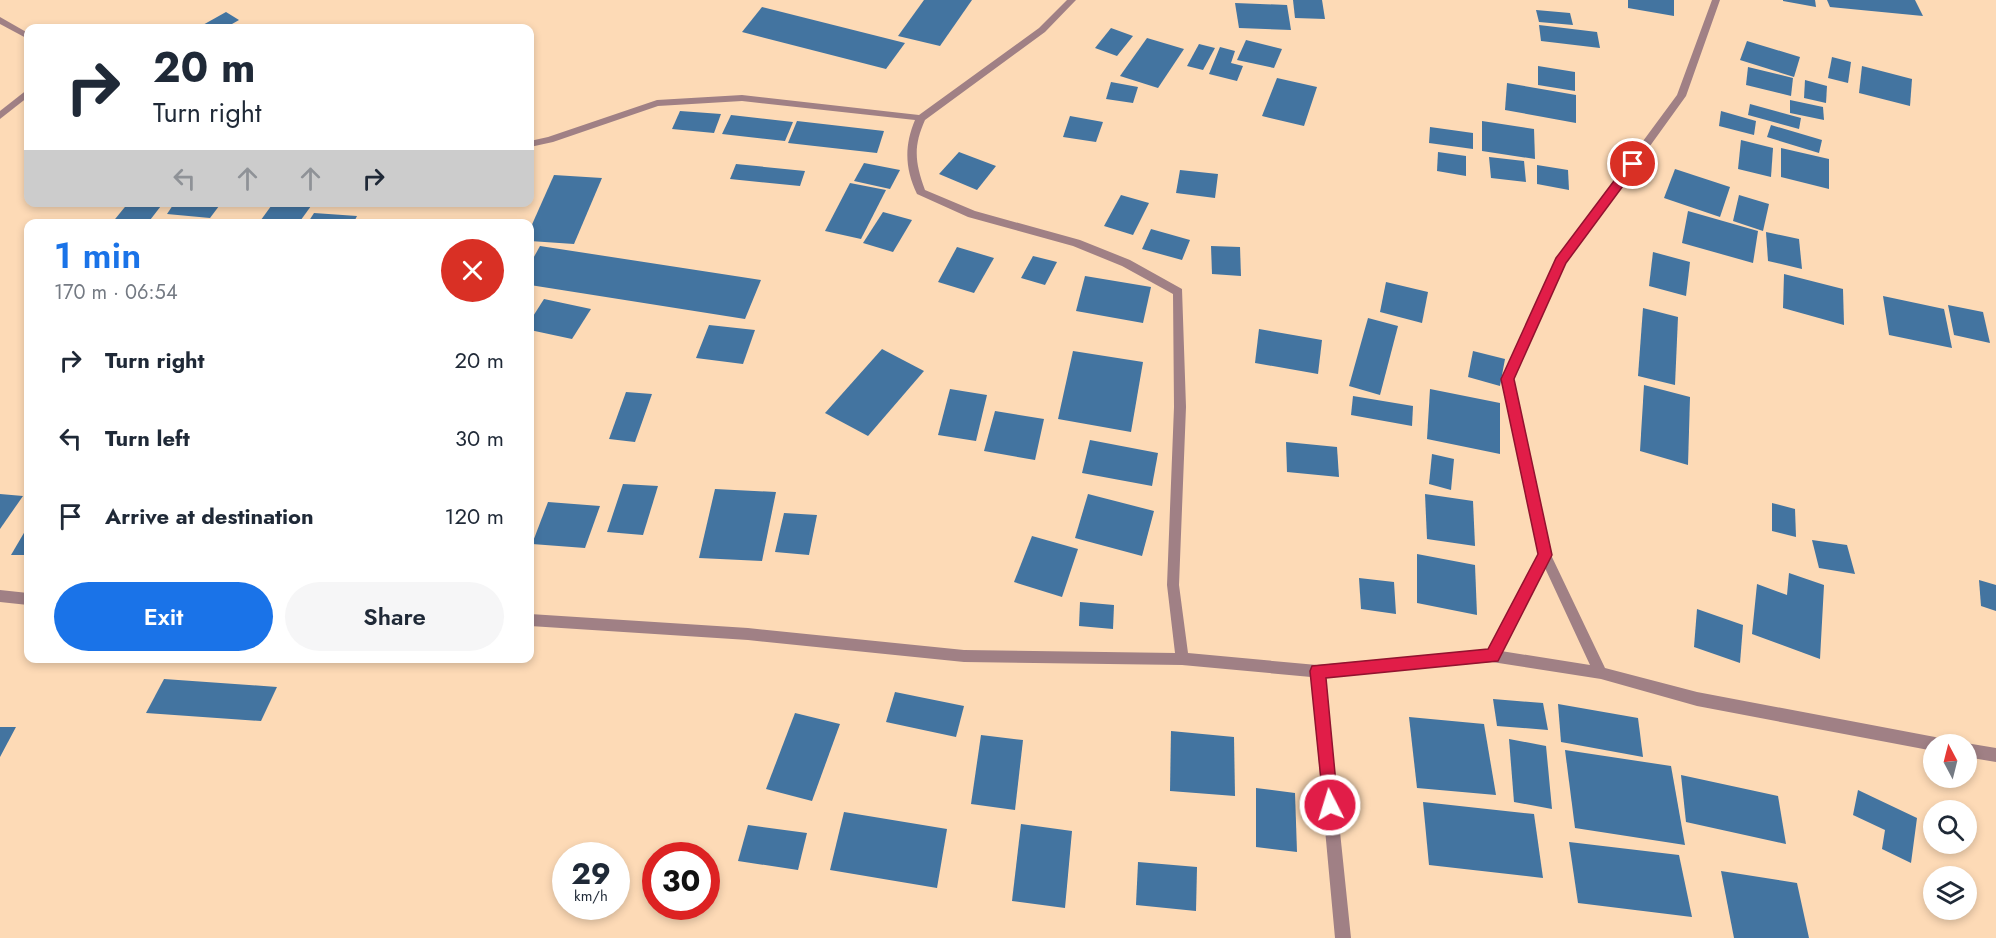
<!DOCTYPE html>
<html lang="en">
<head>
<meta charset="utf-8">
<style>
	body { margin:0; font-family:Jost,sans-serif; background:#f6f6f7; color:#1f2937; height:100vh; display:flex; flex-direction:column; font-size:22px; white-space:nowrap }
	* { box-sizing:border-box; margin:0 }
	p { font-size:20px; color:#747a83 }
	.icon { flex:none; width:33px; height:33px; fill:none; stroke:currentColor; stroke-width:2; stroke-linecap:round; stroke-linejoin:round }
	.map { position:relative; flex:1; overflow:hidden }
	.panel { position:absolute; left:24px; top:219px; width:510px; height:444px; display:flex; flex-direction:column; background:#fff; border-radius:12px; box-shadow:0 3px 9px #0003 }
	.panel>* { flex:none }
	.hud { position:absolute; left:24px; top:24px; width:510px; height:183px; border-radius:12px; box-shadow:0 3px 9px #0003; background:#fff; color:#1f2937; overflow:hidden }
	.needle { width:39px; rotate:353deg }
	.fabs { position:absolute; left:1923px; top:734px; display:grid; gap:12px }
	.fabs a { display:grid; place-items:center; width:54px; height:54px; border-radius:50%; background:#fff; box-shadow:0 3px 9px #0003; font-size:30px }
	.speed { position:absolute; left:552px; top:842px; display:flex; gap:12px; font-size:30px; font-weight:700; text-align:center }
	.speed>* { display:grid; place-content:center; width:78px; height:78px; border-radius:50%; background:#fff; box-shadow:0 3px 9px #0003; line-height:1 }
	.speed small { font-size:15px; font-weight:400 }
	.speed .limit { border:9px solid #d22; background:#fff; color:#111 }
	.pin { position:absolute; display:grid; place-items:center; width:51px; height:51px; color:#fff; margin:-26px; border:3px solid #fff; border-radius:50%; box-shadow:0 2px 6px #0007 }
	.me { position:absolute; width:66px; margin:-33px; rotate:355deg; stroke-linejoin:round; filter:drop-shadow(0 0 4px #0008) }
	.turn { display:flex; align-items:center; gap:21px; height:126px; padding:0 30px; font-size:27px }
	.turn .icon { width:78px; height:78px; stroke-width:2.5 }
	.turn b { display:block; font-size:42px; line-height:51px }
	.lanes { display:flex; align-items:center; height:57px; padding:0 30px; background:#0003; justify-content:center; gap:30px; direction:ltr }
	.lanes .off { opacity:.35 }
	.round { display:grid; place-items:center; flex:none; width:63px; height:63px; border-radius:32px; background:#f6f6f7 }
	.summary { display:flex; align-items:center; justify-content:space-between; height:102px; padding:0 30px }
	h1 { font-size:36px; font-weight:600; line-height:45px; color:#1a73e8 }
	.primary-button { display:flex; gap:12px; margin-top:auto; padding:12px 30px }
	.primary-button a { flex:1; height:69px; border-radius:36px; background:#1a73e8; color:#fff; font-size:24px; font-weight:600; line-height:69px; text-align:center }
	.primary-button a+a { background:#f6f6f7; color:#1f2937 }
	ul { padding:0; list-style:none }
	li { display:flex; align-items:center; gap:18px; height:78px; padding:0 30px }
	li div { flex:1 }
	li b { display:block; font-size:22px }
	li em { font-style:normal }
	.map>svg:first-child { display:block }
	.building { fill:#4374a0 }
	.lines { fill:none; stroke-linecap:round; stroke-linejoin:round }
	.street { fill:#a08085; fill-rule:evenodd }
	.route { fill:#e11d48; stroke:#92132f; stroke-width:1.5 }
</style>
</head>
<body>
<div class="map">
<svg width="1996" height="938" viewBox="0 0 1996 938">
	<rect width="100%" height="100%" fill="#fddab6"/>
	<g class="building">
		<polygon points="924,0 972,0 940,46 898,36"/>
		<polygon points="1293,0 1322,0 1325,19 1295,18"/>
		<polygon points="1628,0 1674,0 1674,16 1628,8"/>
		<polygon points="1783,0 1815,0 1816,7 1783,1"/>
		<polygon points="1827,0 1915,0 1923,16 1830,7"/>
		<polygon points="1235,3 1287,5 1291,30 1239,28"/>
		<polygon points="762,7 905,43 886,69 742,32"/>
		<polygon points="1536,10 1570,13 1573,25 1539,22"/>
		<polygon points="226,12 239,20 225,28 205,28 201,26"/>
		<polygon points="1539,25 1597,32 1600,48 1541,41"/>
		<polygon points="1111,28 1133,36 1117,56 1095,48"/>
		<polygon points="1147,38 1184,49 1158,88 1120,76"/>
		<polygon points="1246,40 1282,49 1274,68 1237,60"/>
		<polygon points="1747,41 1800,57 1794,77 1740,60"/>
		<polygon points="1199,44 1215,48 1203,70 1187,66"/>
		<polygon points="1220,47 1235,51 1231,63 1243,66 1237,81 1209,74"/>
		<polygon points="1832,57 1851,62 1848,83 1828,78"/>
		<polygon points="1538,66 1575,72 1575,91 1538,85"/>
		<polygon points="1862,66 1912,79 1910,106 1859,93"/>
		<polygon points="1748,67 1793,78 1791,96 1746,85"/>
		<polygon points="1277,78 1317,87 1304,126 1262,116"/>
		<polygon points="1805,80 1827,86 1826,103 1804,98"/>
		<polygon points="1111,82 1138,87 1133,103 1106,99"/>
		<polygon points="1507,83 1576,95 1576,123 1505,110"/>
		<polygon points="1790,100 1823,107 1824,120 1790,113"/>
		<polygon points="1750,104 1801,118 1799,129 1748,115"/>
		<polygon points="680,111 721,114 714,133 672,129"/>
		<polygon points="1721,111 1756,121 1754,135 1719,126"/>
		<polygon points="731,115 793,122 785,141 722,134"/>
		<polygon points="1070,116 1103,122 1096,142 1063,137"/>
		<polygon points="797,121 884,131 877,153 788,143"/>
		<polygon points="1482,121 1534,129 1535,159 1482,151"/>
		<polygon points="1771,125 1822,140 1819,153 1767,137"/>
		<polygon points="1430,127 1473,133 1473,149 1429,143"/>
		<polygon points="1741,140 1773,148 1771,177 1738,169"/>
		<polygon points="1781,148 1829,159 1829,189 1781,177"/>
		<polygon points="959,152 996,166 977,190 939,174"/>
		<polygon points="1438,152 1466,156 1466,176 1437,171"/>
		<polygon points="1489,157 1524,161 1526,182 1491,178"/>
		<polygon points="864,163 900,170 890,189 854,181"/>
		<polygon points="736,164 805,171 800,186 730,179"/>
		<polygon points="1537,165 1568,170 1569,190 1537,184"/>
		<polygon points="1675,169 1730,187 1720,217 1664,198"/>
		<polygon points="1180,170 1218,174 1215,198 1176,193"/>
		<polygon points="554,175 602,178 574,244 530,241 530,229"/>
		<polygon points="850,183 886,190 861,239 825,231"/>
		<polygon points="1121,195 1149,203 1133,235 1104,226"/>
		<polygon points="1739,195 1769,204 1763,231 1733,221"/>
		<polygon points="129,202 164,202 147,224 111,224"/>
		<polygon points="175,202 222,202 210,218 167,214"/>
		<polygon points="274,202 288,202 311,206 298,224 258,224"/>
		<polygon points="1688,211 1758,231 1753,263 1682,243"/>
		<polygon points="883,212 912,220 893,252 863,243"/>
		<polygon points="314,213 357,216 353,224 307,224"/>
		<polygon points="1151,229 1190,240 1182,260 1142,249"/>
		<polygon points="1766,232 1799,239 1802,269 1768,261"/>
		<polygon points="540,246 761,280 745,319 530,285 530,264"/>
		<polygon points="1211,246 1240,247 1241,276 1212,274"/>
		<polygon points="957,247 994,258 974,293 938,282"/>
		<polygon points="1653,252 1690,262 1686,296 1649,286"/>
		<polygon points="1033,256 1057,262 1045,285 1021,278"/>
		<polygon points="1784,274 1843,289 1844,325 1783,308"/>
		<polygon points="1085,276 1151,287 1143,323 1076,311"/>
		<polygon points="1386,282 1428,292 1422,323 1380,312"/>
		<polygon points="1883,296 1944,309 1952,348 1889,335"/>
		<polygon points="544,299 591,309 572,339 530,330 530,321"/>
		<polygon points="1948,305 1983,312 1990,343 1954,335"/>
		<polygon points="1643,308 1678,317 1675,385 1638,376"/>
		<polygon points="1368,318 1398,326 1380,395 1349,386"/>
		<polygon points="709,325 755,330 743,364 696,358"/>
		<polygon points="1259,329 1322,340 1318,374 1255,363"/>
		<polygon points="882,349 924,371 868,436 825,413"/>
		<polygon points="1073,351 1143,362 1131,432 1058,419"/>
		<polygon points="1473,351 1505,359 1500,386 1468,377"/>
		<polygon points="1644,385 1690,397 1688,465 1640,451"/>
		<polygon points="950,389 987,395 976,441 938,435"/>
		<polygon points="1430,389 1500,403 1500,454 1427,439"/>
		<polygon points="626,392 652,394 635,442 609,439"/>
		<polygon points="1353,396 1413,406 1412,426 1351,415"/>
		<polygon points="995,411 1044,419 1035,460 984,451"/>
		<polygon points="1090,440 1158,453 1152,486 1082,473"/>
		<polygon points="1286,442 1337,447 1339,477 1287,472"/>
		<polygon points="1432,454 1454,459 1451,490 1429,484"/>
		<polygon points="623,484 658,486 643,535 607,532"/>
		<polygon points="715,489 776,492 762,561 699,558"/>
		<polygon points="0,494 23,496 0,529"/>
		<polygon points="1088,494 1154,511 1142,556 1075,538"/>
		<polygon points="1425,494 1473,501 1475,546 1427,539"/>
		<polygon points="548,502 600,506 585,548 532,544"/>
		<polygon points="1772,503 1795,509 1796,537 1772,531"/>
		<polygon points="784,513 817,515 809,555 775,552"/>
		<polygon points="28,526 28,555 11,555"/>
		<polygon points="1032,536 1078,549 1062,597 1014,582"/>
		<polygon points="1812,540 1847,545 1855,574 1819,568"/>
		<polygon points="1417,554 1475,565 1477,615 1417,603"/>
		<polygon points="1789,573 1824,585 1820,659 1752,634 1757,584 1787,595"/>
		<polygon points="1359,578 1394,582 1396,614 1361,609"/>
		<polygon points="1979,580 1996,585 1996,611 1981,606"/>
		<polygon points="1080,602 1114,605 1113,629 1079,626"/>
		<polygon points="1697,609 1743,625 1740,663 1694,647"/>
		<polygon points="164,679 277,687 261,721 146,713"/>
		<polygon points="895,692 964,706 956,737 886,722"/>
		<polygon points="1493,699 1543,703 1548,730 1497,726"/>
		<polygon points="1558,704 1638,718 1643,757 1561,742"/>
		<polygon points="795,713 840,724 812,801 766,789"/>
		<polygon points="1409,717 1484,724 1496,795 1417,788"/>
		<polygon points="0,727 16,727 0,757"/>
		<polygon points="1171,731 1234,737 1235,796 1170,791"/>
		<polygon points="981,735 1023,740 1015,810 971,804"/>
		<polygon points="1509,739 1546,746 1552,809 1514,802"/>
		<polygon points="1565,750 1671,766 1685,845 1575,828"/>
		<polygon points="1681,775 1778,796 1786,844 1686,822"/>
		<polygon points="1256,788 1295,793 1297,852 1256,847"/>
		<polygon points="1858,790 1917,818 1911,863 1882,849 1885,830 1853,815"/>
		<polygon points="1423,802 1534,814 1543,878 1429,865"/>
		<polygon points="844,812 947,829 937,888 830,870"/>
		<polygon points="1021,824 1072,831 1065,908 1012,901"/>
		<polygon points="748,825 807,833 798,870 738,861"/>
		<polygon points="1569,842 1679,855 1692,917 1578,903"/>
		<polygon points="1138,862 1197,867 1196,911 1136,905"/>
		<polygon points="1721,871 1797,883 1809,938 1734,938"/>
	</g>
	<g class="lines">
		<g class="street">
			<path d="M1067 0H1076L1045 32 925 120C913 147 915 162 925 190L975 211 1080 240 1130 260 1182 289 1186 407 1179 585 1188 653 1317 665 1488 650 1539 555 1502 379 1556 259 1677 95 1712 0H1720L1686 96 1565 264 1514 379 1551 555 1605 668 1697 692 1935 737 1940 739 1942 744H1934V751L1697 706 1601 679 1492 662 1324 677 1351 938H1335L1311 677 1182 665 964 662 748 640 530 626V614L748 628 964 650 1175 653 1167 585 1174 407 1173 294 1122 266 1073 246 968 217 917 194C905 169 904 146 915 120L742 101 658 106 553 142 530 147V141L548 137 657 100 742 95 919 115 1039 28ZM1545 568 1590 665 1501 651Z"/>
			<polygon points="0,17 28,33 28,39 0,24"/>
			<polygon points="28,89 28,97 0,119 0,111"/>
			<polygon points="0,590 28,593 28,605 0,602"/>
			<polygon points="1966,743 1996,748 1996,762 1966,757 1966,744 1964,744"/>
		</g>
	</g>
	<polygon class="route" points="1633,160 1637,161 1637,167 1566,263 1514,379 1552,555 1550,559 1498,661 1326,678 1338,805 1336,810 1330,813 1324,810 1310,671 1312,666 1488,649 1538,554 1501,379 1556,258 1629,161"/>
</svg>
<div class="fabs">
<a><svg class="needle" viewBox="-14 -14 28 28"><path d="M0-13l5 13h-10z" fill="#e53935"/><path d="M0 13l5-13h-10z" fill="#747a83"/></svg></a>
<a><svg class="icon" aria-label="search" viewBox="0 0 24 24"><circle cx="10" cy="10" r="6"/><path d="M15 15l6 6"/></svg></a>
<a><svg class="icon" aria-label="layers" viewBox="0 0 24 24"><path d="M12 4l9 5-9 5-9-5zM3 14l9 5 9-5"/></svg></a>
</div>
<div class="speed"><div>29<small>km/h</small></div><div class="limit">30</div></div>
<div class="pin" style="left:1633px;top:164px;background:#d93025"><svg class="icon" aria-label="arrive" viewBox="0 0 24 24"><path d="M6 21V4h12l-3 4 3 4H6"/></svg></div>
<svg class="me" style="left:1330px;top:805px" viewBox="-20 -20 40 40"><circle r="17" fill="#e11d48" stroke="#fff" stroke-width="3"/><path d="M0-11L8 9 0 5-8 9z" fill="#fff"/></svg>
<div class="hud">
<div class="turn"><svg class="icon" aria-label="right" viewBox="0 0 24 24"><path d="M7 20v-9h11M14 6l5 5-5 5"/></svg><div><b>20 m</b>Turn right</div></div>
<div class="lanes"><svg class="icon off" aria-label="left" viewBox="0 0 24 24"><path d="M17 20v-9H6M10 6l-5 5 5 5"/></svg><svg class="icon off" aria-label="ahead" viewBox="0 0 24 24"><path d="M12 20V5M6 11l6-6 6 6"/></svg><svg class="icon off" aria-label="ahead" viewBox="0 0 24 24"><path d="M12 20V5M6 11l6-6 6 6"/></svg><svg class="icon" aria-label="right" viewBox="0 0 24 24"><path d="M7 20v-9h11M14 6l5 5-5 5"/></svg></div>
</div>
<section class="panel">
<div class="summary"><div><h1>1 min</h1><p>170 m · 06:54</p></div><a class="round" style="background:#d93025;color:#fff"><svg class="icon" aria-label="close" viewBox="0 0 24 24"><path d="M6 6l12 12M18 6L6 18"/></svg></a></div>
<ul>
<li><svg class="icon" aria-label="right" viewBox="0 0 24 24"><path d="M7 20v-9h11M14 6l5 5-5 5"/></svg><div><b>Turn right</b></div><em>20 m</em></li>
<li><svg class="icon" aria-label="left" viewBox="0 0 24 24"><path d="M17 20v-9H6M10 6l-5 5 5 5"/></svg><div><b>Turn left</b></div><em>30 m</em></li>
<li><svg class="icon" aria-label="arrive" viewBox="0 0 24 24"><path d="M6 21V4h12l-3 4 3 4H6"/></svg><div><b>Arrive at destination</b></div><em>120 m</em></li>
</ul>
<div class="primary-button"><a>Exit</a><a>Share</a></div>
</section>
</div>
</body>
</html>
